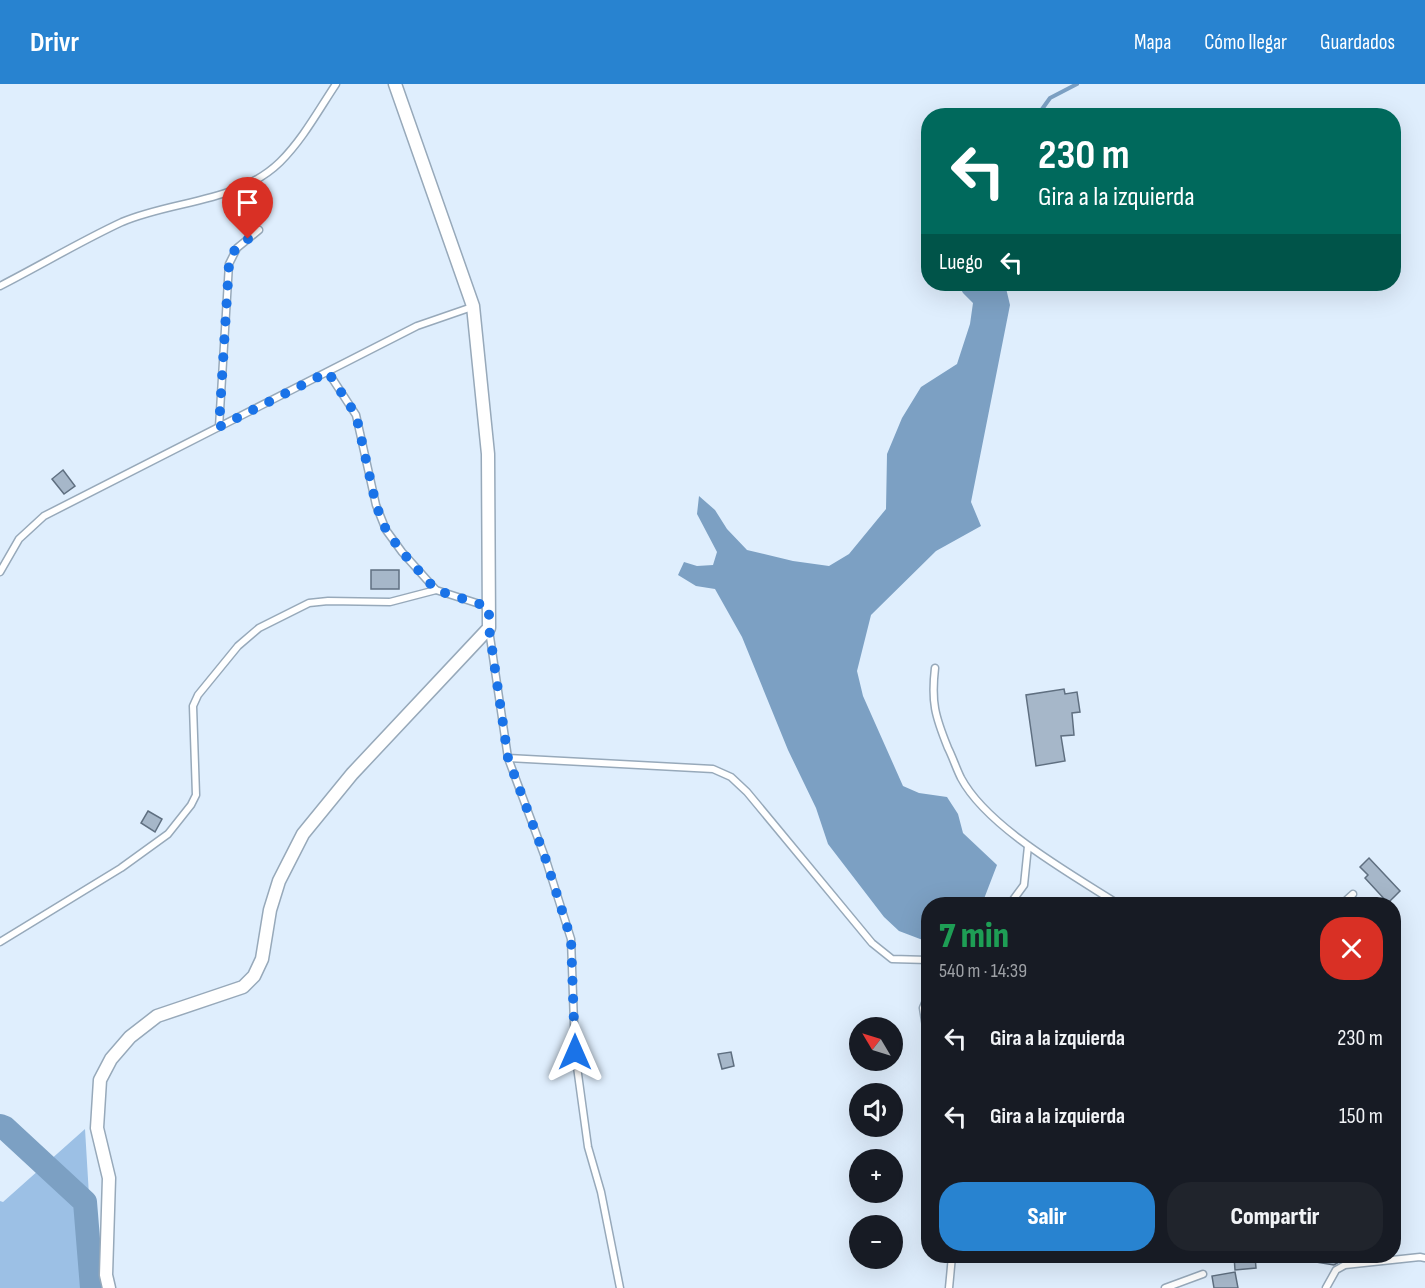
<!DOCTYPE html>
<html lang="es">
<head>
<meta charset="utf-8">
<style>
	body { margin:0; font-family:"Sofia Sans Condensed",sans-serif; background:#20242c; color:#f1f3f6; height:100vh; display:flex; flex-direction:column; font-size:22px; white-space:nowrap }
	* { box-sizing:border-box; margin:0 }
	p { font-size:20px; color:#9ea1a6 }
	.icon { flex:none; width:33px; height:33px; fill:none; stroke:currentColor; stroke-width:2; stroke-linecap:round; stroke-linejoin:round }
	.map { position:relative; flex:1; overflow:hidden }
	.side { position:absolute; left:921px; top:813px; width:480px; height:366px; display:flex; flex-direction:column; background:#171b24; border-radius:24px; box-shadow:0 6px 24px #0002 }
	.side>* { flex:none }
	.hud { position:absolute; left:921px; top:24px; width:480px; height:183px; border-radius:24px; box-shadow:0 6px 24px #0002; background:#00695c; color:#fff; overflow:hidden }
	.needle { width:39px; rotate:308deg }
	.buttons { position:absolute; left:849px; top:933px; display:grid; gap:12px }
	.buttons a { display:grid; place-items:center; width:54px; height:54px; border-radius:50%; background:#171b24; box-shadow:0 6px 24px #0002; font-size:30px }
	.pin { position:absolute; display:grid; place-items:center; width:51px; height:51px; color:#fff; margin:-62px -26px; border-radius:50% 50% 50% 0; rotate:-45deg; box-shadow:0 0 6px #0007 }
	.pin .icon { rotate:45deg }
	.me { position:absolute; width:66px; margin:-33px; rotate:0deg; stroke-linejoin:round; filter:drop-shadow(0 0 4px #0008) }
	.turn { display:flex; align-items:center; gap:21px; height:126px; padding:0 18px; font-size:27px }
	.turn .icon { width:78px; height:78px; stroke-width:2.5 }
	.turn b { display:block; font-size:42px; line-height:51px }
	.then { display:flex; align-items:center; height:57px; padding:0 18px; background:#0003; gap:12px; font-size:22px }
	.round { display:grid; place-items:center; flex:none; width:63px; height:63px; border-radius:24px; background:#20242c }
	.summary { display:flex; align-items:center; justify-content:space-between; height:102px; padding:0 18px }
	h1 { font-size:36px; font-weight:800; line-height:45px; color:#1e9e55 }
	.primary-button { display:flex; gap:12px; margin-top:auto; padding:12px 18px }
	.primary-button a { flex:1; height:69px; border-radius:24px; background:#2883d0; color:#fff; font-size:24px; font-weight:800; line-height:69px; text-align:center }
	.primary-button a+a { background:#20242c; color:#f1f3f6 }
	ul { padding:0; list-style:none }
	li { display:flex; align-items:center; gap:18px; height:78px; padding:0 18px }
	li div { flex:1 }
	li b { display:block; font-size:22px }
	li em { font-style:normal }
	header { display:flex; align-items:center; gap:36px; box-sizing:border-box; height:84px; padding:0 30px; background:#2883d0; color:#fff }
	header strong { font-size:28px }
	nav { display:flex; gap:33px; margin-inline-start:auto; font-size:21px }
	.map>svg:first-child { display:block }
	.forest { fill:#9cc0e5 }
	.water { fill:#7ca0c3 }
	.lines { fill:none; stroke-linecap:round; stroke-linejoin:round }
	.stream { stroke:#7ca0c3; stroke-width:4 }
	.river { stroke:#7ca0c3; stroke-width:24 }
	.building { fill:#a6b7c9; stroke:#5f6f80; stroke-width:1.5 }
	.lane-casing { stroke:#97a9ba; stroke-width:9 }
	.street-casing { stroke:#97a9ba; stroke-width:15 }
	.lane { stroke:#fff; stroke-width:6 }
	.street { stroke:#fff; stroke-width:12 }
	.route { stroke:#1a73e8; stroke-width:10; stroke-dasharray:0 18 }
</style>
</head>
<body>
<header>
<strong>Drivr</strong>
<nav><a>Mapa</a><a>Cómo llegar</a><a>Guardados</a></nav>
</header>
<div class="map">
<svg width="1425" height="1204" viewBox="0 0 1425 1204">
	<rect width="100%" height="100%" fill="#dfeefd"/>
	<polygon class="forest" points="85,1045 91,1145 104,1204 0,1204 0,1117 3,1118"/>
	<polygon class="water" points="958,200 1005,200 1010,221 971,418 981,442 936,467 871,531 857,587 863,612 903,702 919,709 947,713 958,730 963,749 997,781 982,820 928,820 928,858 899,847 884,833 828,760 816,724 788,666 742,553 715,505 696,502 678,491 684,478 697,482 713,481 717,468 697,430 699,412 715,426 727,445 747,466 793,477 829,482 849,470 886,425 887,370 902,334 921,303 957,280 970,240 973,219 963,209"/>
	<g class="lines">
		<polyline class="stream" points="1042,32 1040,28 1050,14 1077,0"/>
		<polyline class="river" points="0,1042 5,1044 85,1118 92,1204"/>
	</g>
	<g class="building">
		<polygon points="63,386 75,402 64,410 52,395"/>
		<rect x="371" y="486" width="28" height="19"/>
		<polygon points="1064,605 1065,610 1077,608 1080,628 1072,629 1074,651 1061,652 1065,677 1036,682 1026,611"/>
		<polygon points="148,727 162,735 155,748 141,739"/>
		<polygon points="1369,774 1400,807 1388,819 1365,794 1368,791 1360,783"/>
		<polygon points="731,968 734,982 722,985 718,970"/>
		<polygon points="1234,1172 1255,1172 1256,1184 1235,1186"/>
		<polygon points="1310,1172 1340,1172 1339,1178 1334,1181 1309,1177"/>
		<polygon points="1235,1188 1238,1204 1214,1204 1212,1192"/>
	</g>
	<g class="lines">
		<g class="lane-casing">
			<g id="lane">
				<path d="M0 202C41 181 81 157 122 138 173 116 238 119 280 78 303 55 318 27 336 0"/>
				<polyline points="328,288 356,331 376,421 386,446 402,468 436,506 489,523"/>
				<polyline points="219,343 229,180 237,164 259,146"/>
				<polyline points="0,488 19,455 44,432 417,242 472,223"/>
				<polyline points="489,546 508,674 546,776 571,855 575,968 588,1063 601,1108 620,1204"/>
				<path d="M935 584C931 618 935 632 948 664 953 674 956 684 961 694 987 743 1071 790 1118 820"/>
				<polyline points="508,674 713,685 731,693 747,708 872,859 892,875 928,876"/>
				<polyline points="1010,820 1024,801 1028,762"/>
				<polyline points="1342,820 1353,810"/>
				<polyline points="0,858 121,784 168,750 191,721 196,711 193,622 198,611 238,562 259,544 309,519 328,517 390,518 436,506"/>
				<polyline points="928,912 923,924 928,955"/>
				<polyline points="949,1204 952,1172"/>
				<polyline points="1165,1204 1203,1190"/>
				<polyline points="1326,1204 1336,1186 1345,1181 1420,1173 1425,1174"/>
			</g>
		</g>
		<g class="street-casing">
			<polyline id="street" points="109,1204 106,1191 109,1094 97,1044 100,996 111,975 130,953 157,932 243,903 254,892 262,875 270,826 279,797 303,750 352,690 489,544 488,370 473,222 395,0"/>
		</g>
		<use href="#lane" class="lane"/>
		<use href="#street" class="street"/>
	</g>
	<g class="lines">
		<polyline class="route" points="248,155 233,168 229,180 219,343 328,288 356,331 376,421 386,446 402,468 436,506 489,523 489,544 508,674 546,776 571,855 575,968"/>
	</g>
</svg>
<div class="buttons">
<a><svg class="needle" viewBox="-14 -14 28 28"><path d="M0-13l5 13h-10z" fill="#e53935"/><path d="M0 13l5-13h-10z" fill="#9ea1a6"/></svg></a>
<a><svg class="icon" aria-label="sound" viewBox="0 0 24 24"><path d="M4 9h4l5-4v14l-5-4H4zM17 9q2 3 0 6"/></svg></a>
<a>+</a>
<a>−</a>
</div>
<div class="pin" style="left:248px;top:155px;background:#d93025"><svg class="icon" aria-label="arrive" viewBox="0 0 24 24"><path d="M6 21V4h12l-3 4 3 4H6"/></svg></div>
<svg class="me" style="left:575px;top:968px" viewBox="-20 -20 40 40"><path d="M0-17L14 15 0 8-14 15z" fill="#1a73e8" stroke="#fff" stroke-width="4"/></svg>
<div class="hud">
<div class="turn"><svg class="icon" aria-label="left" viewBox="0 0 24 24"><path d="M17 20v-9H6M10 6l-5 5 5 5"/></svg><div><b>230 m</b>Gira a la izquierda</div></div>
<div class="then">Luego<svg class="icon" aria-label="left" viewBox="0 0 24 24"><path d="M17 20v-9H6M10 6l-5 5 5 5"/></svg></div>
</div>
<section class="side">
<div class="summary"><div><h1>7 min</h1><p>540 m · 14:39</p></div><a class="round" style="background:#d93025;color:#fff"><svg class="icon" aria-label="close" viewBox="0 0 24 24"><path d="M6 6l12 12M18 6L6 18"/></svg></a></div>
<ul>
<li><svg class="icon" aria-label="left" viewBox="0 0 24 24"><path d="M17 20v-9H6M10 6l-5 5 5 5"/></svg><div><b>Gira a la izquierda</b></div><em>230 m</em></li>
<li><svg class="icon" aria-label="left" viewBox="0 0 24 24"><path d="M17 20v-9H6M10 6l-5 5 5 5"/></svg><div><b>Gira a la izquierda</b></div><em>150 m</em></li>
</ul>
<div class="primary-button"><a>Salir</a><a>Compartir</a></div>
</section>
</div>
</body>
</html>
